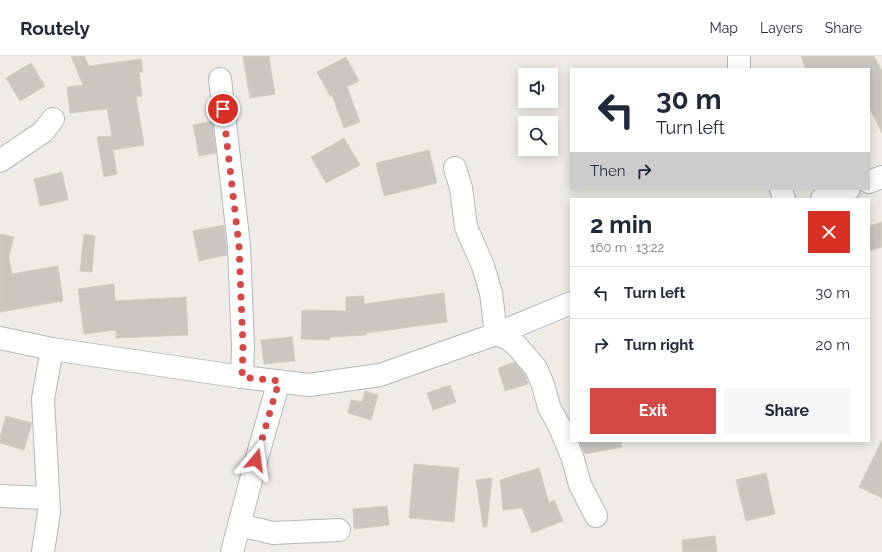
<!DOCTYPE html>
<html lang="en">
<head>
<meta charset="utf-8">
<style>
	body { margin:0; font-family:Raleway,sans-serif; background:#f6f6f7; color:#1f2937; height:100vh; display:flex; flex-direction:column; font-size:15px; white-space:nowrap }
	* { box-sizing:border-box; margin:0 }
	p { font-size:13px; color:#747a83 }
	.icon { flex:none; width:22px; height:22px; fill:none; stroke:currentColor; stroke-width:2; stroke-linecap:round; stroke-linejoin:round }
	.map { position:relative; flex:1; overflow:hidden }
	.drawer { position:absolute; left:570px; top:142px; width:300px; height:244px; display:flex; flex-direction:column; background:#fff; border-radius:0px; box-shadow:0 2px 10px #0003 }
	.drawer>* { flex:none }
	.top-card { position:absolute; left:570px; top:12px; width:300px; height:122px; border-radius:0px; box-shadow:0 2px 10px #0003; background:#fff; color:#1f2937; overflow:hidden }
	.fabs { position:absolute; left:518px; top:12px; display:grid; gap:8px }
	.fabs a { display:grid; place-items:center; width:40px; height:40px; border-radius:0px; background:#fff; box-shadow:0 2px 10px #0003; font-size:20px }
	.pin { position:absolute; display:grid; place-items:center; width:34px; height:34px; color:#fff; margin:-17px; border:2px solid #fff; border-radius:50%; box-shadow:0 1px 4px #0007 }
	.me { position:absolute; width:44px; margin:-22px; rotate:16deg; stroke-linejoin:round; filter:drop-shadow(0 0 3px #0008) }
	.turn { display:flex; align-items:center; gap:14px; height:84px; padding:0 20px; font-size:18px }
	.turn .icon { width:52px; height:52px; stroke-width:2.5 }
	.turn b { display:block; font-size:28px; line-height:34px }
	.then { display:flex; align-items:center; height:38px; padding:0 20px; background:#0003; gap:8px; font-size:15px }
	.round { display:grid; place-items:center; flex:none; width:42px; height:42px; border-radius:0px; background:#f6f6f7 }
	.summary { display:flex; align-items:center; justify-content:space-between; height:68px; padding:0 20px }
	h1 { font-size:24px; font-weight:700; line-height:30px }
	.primary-button { display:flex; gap:8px; margin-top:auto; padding:8px 20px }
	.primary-button a { flex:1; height:46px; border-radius:0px; background:#d64846; color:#fff; font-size:16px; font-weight:700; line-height:46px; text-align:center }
	.primary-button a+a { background:#f6f6f7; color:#1f2937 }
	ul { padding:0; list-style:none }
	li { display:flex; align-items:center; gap:12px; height:52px; padding:0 20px; border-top:1px solid #e0e1e3 }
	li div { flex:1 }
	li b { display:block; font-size:15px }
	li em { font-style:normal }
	header { display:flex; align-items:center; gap:24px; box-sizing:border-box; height:56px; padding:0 20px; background:#fff; border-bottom:1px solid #e0e1e3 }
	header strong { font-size:19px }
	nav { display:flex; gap:22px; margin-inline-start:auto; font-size:14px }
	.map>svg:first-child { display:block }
	.building { fill:#cac7c3; stroke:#d3cec6 }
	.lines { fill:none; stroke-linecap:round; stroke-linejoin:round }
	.minor-casing { stroke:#b4b7ba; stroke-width:24 }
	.minor { stroke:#fff; stroke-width:22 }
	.route { stroke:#d64846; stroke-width:7; stroke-dasharray:0 12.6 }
</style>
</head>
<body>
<header>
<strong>Routely</strong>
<nav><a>Map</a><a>Layers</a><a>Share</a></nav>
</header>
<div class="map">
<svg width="882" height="496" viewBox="0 0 882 496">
	<rect width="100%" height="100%" fill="#efece7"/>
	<g class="building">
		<polygon points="71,0 84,0 89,10 141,3 143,16 139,16 142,40 136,41 144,89 113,94 117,118 104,121 97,81 112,80 107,53 70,57 67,31 83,29"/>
		<polygon points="243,0 269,0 275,38 250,42"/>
		<polygon points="801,0 874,0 882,15 882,77 869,51 869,13 806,13"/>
		<polygon points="346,1 359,25 347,31 360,66 344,72 332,39 330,40 317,16"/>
		<polygon points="31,7 45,30 20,45 6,22"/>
		<polygon points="212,65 216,97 199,100 193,69"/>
		<polygon points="344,82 360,109 326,127 311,101"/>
		<polygon points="429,94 437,127 384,140 376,107"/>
		<polygon points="62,116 68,144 40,150 34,123"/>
		<polygon points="882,166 882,191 869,195 869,170"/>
		<polygon points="224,169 227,199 199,205 193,175"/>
		<polygon points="0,178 14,181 9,201 12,218 58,210 63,245 0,256"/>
		<polygon points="84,178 95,180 92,216 80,215"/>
		<polygon points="114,228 115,245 186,241 188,279 116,282 116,274 84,278 78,233"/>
		<polygon points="444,237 447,266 366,277 366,279 330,281 330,284 301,283 302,254 346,255 346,241 364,240 364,248"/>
		<polygon points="292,281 295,305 264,308 261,284"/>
		<polygon points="515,306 525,319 528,328 505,335 498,312"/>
		<polygon points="450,329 456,346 433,354 427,337"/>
		<polygon points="365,335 378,339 371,364 348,357 351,344 362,346"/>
		<polygon points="6,360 32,367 24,394 0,387 0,381"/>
		<polygon points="882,384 882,442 859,431"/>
		<polygon points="579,385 621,385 622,391 585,398"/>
		<polygon points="414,408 459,412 454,466 409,462"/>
		<polygon points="539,412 549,447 554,444 563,465 532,477 522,452 503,454 500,424"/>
		<polygon points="766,417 775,458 746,465 736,424"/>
		<polygon points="492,422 487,471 483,471 476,424"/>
		<polygon points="387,450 389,469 354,473 353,453"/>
		<polygon points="715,480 717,496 683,496 682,484"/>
	</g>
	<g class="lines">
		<g class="minor-casing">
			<g id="minor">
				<polyline points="739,0 739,13"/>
				<polyline points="220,23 239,190 243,291 242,321"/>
				<polyline points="0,105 43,76 53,63"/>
				<polyline points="455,112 461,132 466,171 483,210 491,237 496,278 507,282 517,290 536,312 543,329 549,351 559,369 573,403 580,429 596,460"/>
				<polyline points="869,126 882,121"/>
				<polyline points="781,133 784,143"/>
				<polyline points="822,143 849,133"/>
				<polyline points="0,282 52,293 242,321 309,329 380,319 496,278 571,247"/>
				<polyline points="0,440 48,442"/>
				<polyline points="239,469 273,477 339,474"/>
				<polyline points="43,496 49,456 43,343 52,293"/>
				<polyline points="232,496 256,405 279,325"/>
			</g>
		</g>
		<use href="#minor" class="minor"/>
	</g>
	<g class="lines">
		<polyline class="route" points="223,53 239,190 243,291 242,321 279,325 256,404"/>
	</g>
</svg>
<div class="fabs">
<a><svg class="icon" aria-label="sound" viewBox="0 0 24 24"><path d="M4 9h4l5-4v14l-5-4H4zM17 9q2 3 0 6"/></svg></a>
<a><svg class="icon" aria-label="search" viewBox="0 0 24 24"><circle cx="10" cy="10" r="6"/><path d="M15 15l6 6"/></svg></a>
</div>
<div class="pin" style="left:223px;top:53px;background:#d93025"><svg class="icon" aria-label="arrive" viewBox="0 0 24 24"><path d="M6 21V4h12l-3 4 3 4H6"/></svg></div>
<svg class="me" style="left:256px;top:404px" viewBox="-20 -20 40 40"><path d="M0-17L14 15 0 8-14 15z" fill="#d64846" stroke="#fff" stroke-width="4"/></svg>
<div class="top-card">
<div class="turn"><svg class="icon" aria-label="left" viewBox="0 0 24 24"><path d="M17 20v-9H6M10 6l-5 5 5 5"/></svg><div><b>30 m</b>Turn left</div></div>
<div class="then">Then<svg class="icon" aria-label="right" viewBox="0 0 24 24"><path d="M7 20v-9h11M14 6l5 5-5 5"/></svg></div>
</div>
<section class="drawer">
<div class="summary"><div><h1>2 min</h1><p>160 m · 13:22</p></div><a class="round" style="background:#d93025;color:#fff"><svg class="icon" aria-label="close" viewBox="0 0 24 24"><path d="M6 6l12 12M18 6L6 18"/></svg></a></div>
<ul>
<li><svg class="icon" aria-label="left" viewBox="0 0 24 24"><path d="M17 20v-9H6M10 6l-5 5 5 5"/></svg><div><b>Turn left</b></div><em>30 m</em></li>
<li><svg class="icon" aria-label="right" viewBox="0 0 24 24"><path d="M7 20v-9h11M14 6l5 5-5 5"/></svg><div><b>Turn right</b></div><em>20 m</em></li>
</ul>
<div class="primary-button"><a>Exit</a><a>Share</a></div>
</section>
</div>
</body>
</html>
